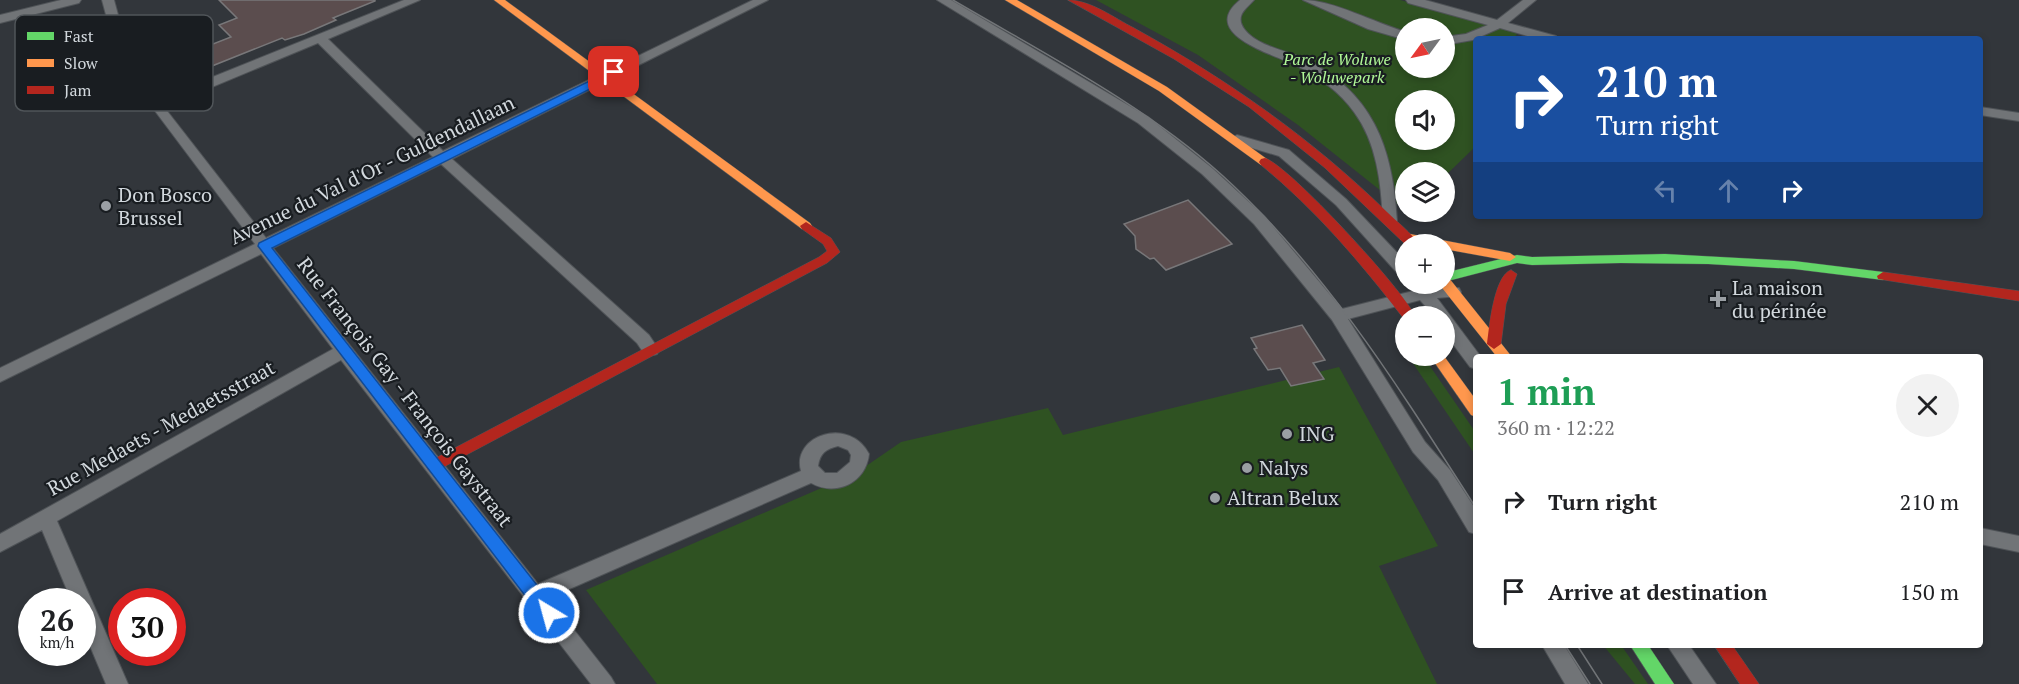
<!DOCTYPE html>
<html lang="en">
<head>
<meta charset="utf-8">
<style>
	body { margin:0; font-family:"PT Serif",serif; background:#f2f2f2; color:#202124; height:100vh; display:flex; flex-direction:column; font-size:22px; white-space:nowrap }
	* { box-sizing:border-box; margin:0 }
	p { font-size:20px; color:#757577 }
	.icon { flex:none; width:33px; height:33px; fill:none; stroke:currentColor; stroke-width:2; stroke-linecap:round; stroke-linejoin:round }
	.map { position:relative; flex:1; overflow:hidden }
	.details { position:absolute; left:1473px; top:354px; width:510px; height:294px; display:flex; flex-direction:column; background:#fff; border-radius:6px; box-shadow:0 3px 9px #0003 }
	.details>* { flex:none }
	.hud { position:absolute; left:1473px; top:36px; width:510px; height:183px; border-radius:6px; box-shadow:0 3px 9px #0003; background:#1a4fa0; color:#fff; overflow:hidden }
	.needle { width:39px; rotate:237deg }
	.tools { position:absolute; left:1395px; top:18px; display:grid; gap:12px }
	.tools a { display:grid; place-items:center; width:60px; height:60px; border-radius:50%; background:#fff; box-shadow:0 3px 9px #0003; font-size:30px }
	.speed { position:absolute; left:18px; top:588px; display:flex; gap:12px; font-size:30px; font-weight:700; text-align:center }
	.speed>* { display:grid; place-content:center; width:78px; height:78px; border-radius:50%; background:#fff; box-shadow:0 3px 9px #0003; line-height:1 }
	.speed small { font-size:15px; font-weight:400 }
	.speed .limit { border:9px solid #d22; background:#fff; color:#111 }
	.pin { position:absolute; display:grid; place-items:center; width:51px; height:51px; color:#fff; margin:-26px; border-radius:12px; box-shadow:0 3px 9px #0006 }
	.me { position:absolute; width:66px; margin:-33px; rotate:323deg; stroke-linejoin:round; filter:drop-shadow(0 0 4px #0008) }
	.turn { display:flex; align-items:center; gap:21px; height:126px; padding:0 24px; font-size:27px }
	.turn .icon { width:78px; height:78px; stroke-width:2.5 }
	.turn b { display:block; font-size:42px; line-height:51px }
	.lanes { display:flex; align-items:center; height:57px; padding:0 24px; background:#0003; justify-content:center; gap:30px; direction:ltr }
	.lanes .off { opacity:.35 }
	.round { display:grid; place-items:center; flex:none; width:63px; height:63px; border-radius:32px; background:#f2f2f2 }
	.head { display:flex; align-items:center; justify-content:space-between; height:102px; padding:0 24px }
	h1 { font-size:36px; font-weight:800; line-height:45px; color:#1e9e55 }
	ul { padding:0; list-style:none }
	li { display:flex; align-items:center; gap:18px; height:90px; padding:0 24px }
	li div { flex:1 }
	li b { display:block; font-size:22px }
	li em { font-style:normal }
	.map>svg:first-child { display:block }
	.green { fill:#2f5222; fill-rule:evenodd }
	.building { fill:#5b4d4e; stroke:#787779; stroke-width:1.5 }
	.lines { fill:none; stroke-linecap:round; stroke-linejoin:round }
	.street-casing { stroke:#4f5357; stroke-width:2 }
	.fast-casing { stroke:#4f5357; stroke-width:1 }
	.slow-casing { stroke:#4f5357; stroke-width:1 }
	.jam-casing { stroke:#4f5357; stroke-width:1 }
	.street { fill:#717477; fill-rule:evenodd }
	.fast { fill:#63d668; fill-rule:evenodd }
	.slow { fill:#ff974d; fill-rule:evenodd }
	.jam { fill:#b3261e; fill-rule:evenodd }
	.tram { stroke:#717477; stroke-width:1.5 }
	.route { fill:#1a73e8; stroke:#114b97; stroke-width:1.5 }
	.poi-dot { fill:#9a9fa4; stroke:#191d21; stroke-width:2 }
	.labels { text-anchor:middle; stroke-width:4.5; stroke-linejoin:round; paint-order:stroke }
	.far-park-label { font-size:16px; font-style:italic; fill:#b0f897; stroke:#191d21 }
	.street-label { font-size:20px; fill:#d2d8dd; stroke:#191d21 }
	.poi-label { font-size:20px; fill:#d2d8dd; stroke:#191d21; text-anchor:start }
	.key { fill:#191d21; stroke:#505559; stroke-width:1.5 }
	.key-label { font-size:16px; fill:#d2d8dd }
</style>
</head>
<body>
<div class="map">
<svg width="2019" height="684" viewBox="0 0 2019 684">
	<rect width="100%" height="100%" fill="#32363b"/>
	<g class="green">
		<path d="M1096 0H1400L1518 32 1514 39H1476V146L1445 176 1444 172H1406L1405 210 1298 125 1198 55ZM1406 28H1444V68H1406ZM1406 100H1444V140H1406Z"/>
		<polygon points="1408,356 1423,356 1476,433 1476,456"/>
		<polygon points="1339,367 1438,546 1379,566 1437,684 657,684 586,590 856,473 901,442 1048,408 1063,435"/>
		<polygon points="1603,645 1621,645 1648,684 1635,684"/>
	</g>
	<g class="building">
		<polygon points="219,0 375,0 375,1 333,18 336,20 304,34 285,40 282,38 182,78 167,62 231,37 219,25 237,18"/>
		<polygon points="1188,200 1232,244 1166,270 1154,258 1150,259 1136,249 1135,236 1124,224"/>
		<polygon points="1302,325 1325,360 1313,363 1324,379 1291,386 1280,368 1268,370 1254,349 1257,348 1251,338"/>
	</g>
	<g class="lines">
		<g class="street-casing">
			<g id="street">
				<polygon points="61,0 81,0 79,3 0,23 0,15"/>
				<path d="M102 0H114L131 63 158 99 404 0H420L328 39 443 151 753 0H768L452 159 649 335 659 350 657 354C646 358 643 352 637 343L441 164 273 248 538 584 801 471C791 435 850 416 869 454 866 483 836 497 811 483L549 598 611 677 615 684H591L341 360 57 521 128 684H106L82 627V602H72L42 530 0 552V534L333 349 261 254 0 382V368L255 244 119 63ZM318 43 433 157 266 238 164 107ZM838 446 848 450 851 455 850 462 837 473H825L818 466C820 453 826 449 838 446Z"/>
				<polygon points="937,0 951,0 1148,117 1212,168 1264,216 1342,309 1413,291 1408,284 1425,284 1428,287 1459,288 1461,292 1459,296 1437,298 1481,357 1476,357 1476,369 1470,367 1444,332 1444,316 1434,316 1420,300 1348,319 1425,442 1450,470 1476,510 1476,534 1469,532 1438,480 1413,452 1332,320 1254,224 1202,174 1138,123"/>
				<path d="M1240 0H1254C1246 9 1234 16 1245 30 1258 46 1284 50 1302 58 1373 91 1393 148 1397 221L1395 225 1390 226 1383 221C1381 183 1377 143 1354 112 1340 92 1319 77 1297 66 1277 55 1197 35 1240 0Z"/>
				<path d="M1303 0C1333 0 1375 23 1406 32V40L1368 29Z"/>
				<polygon points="1406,0 1425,0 1497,20 1523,0 1536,0 1508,23 1556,36 1558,39 1538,39 1500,28 1473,40 1444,45 1444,37 1466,34 1488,25 1408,3"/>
				<polygon points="1980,107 2019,113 2019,121 1980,115"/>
				<polygon points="1237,135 1289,150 1346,199 1406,262 1406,277 1400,276 1336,205 1279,156 1232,142 1230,139"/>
				<polygon points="1980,528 2019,536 2019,552 1980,544"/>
				<polygon points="1542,645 1564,645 1588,684 1565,684"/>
				<polygon points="1667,645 1689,645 1716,684 1693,684"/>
			</g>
		</g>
		<g class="fast-casing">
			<g id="fast">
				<polygon points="1665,254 1794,261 1883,272 1889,276 1883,280 1794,269 1708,264 1621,263 1532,265 1517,263 1444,282 1444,273 1517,255 1532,257"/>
				<polygon points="1630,645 1648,645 1674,684 1655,684"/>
			</g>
		</g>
		<g class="slow-casing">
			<g id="slow">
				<polygon points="494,0 505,0 810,223 812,226 810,229 802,229"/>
				<polygon points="1005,0 1017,0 1167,87 1271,162 1269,165 1261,165 1159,91"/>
				<polygon points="1405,233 1510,253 1516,257 1510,261 1444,249 1444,244 1422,244 1401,240 1399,237"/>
				<polygon points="1444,277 1449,278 1512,357 1497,357 1439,284 1444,284"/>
				<polygon points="1430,356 1444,356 1476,400 1476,417 1471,415"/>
			</g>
		</g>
		<g class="jam-casing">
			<g id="jam">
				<path d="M1068 0C1091 0 1114 18 1134 28 1228 80 1310 137 1387 212 1397 222 1412 233 1418 244L1406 245 1325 168 1249 107 1174 59Z"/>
				<path d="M1265 158C1290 166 1404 291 1415 316H1406L1404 319C1361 263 1316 210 1261 165L1259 162 1261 159Z"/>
				<polygon points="806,222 831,238 840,252 827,263 438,470 433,472 428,470 426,466 428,462 819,257 827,251 823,244 802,229 800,226"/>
				<path d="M1511 270 1517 274 1506 304 1501 344 1494 349 1487 344C1489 328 1494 275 1511 270Z"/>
				<polygon points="1883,272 2019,291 2019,301 1878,279 1877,276"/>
				<polygon points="1714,645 1732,645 1759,684 1740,684"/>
			</g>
		</g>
		<use href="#street" class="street"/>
		<use href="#fast" class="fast"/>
		<use href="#slow" class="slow"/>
		<use href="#jam" class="jam"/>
		<g class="tram">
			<path d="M953 0C1045 54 1143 104 1223 176 1327 271 1401 391 1476 508"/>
			<polyline points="1565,645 1590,684"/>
			<polyline points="1577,645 1602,684"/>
		</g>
	</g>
	<polygon class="route" points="614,69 618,70 618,75 272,248 555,608 557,613 555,619 549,621 543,619 258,246 259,243"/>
	<g class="poi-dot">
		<circle cx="106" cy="206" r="6"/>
		<path d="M1715 290h6v6h6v6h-6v6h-6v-6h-6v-6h6z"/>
		<circle cx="1287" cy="434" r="6"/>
		<circle cx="1247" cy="468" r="6"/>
		<circle cx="1215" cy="498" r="6"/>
	</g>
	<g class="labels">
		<g class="far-park-label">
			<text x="1337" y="65">Parc de Woluwe<tspan x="1337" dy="18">- Woluwepark</tspan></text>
		</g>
		<g class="street-label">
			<text transform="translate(372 170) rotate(-26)" y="7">Avenue du Val d'Or - Guldendallaan</text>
			<text transform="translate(405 392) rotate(52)" y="7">Rue François Gay - François Gaystraat</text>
			<text transform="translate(161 428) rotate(-29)" y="7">Rue Medaets - Medaetsstraat</text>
		</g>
		<g class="poi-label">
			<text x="118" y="202">Don Bosco<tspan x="118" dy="23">Brussel</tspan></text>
			<text x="1732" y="295">La maison<tspan x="1732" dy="23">du périnée</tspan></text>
			<text x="1299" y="441">ING</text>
			<text x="1259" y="475">Nalys</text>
			<text x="1227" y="505">Altran Belux</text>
		</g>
	</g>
	<rect x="15" y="15" width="198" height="96" rx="9" class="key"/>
	<rect x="27" y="32" width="27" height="8" fill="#63d668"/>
	<rect x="27" y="59" width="27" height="8" fill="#ff974d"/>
	<rect x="27" y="86" width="27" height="8" fill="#b3261e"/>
	<g class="key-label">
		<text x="64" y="42">Fast</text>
		<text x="64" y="69">Slow</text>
		<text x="64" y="96">Jam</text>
	</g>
</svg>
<div class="tools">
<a><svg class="needle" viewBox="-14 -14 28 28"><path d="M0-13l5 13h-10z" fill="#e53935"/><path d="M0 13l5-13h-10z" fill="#757577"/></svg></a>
<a><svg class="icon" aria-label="sound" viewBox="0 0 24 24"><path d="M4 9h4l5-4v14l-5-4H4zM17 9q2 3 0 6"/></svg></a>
<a><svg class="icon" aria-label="layers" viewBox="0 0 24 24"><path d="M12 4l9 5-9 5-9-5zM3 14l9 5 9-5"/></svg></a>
<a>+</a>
<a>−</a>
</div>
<div class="speed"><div>26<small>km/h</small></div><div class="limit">30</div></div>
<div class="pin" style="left:614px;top:72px;background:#d93025"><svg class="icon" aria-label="arrive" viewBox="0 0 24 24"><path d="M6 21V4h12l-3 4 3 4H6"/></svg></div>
<svg class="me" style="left:549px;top:613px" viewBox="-20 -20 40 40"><circle r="17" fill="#1a73e8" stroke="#fff" stroke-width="3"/><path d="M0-11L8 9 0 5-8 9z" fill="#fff"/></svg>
<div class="hud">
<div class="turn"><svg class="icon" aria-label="right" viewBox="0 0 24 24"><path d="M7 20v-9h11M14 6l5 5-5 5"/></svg><div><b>210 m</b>Turn right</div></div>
<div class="lanes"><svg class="icon off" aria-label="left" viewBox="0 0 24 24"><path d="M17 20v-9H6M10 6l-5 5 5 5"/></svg><svg class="icon off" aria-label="ahead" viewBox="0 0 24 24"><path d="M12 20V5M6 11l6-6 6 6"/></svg><svg class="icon" aria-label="right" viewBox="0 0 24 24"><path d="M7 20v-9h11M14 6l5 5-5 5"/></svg></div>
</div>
<section class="details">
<div class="head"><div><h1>1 min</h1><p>360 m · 12:22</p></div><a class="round"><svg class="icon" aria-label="close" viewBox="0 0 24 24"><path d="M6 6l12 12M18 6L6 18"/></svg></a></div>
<ul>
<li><svg class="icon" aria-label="right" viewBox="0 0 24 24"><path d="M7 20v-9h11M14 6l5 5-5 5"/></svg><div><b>Turn right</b></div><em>210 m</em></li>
<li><svg class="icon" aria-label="arrive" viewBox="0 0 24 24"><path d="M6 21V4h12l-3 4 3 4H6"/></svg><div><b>Arrive at destination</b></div><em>150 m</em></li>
</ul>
</section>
</div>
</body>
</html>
